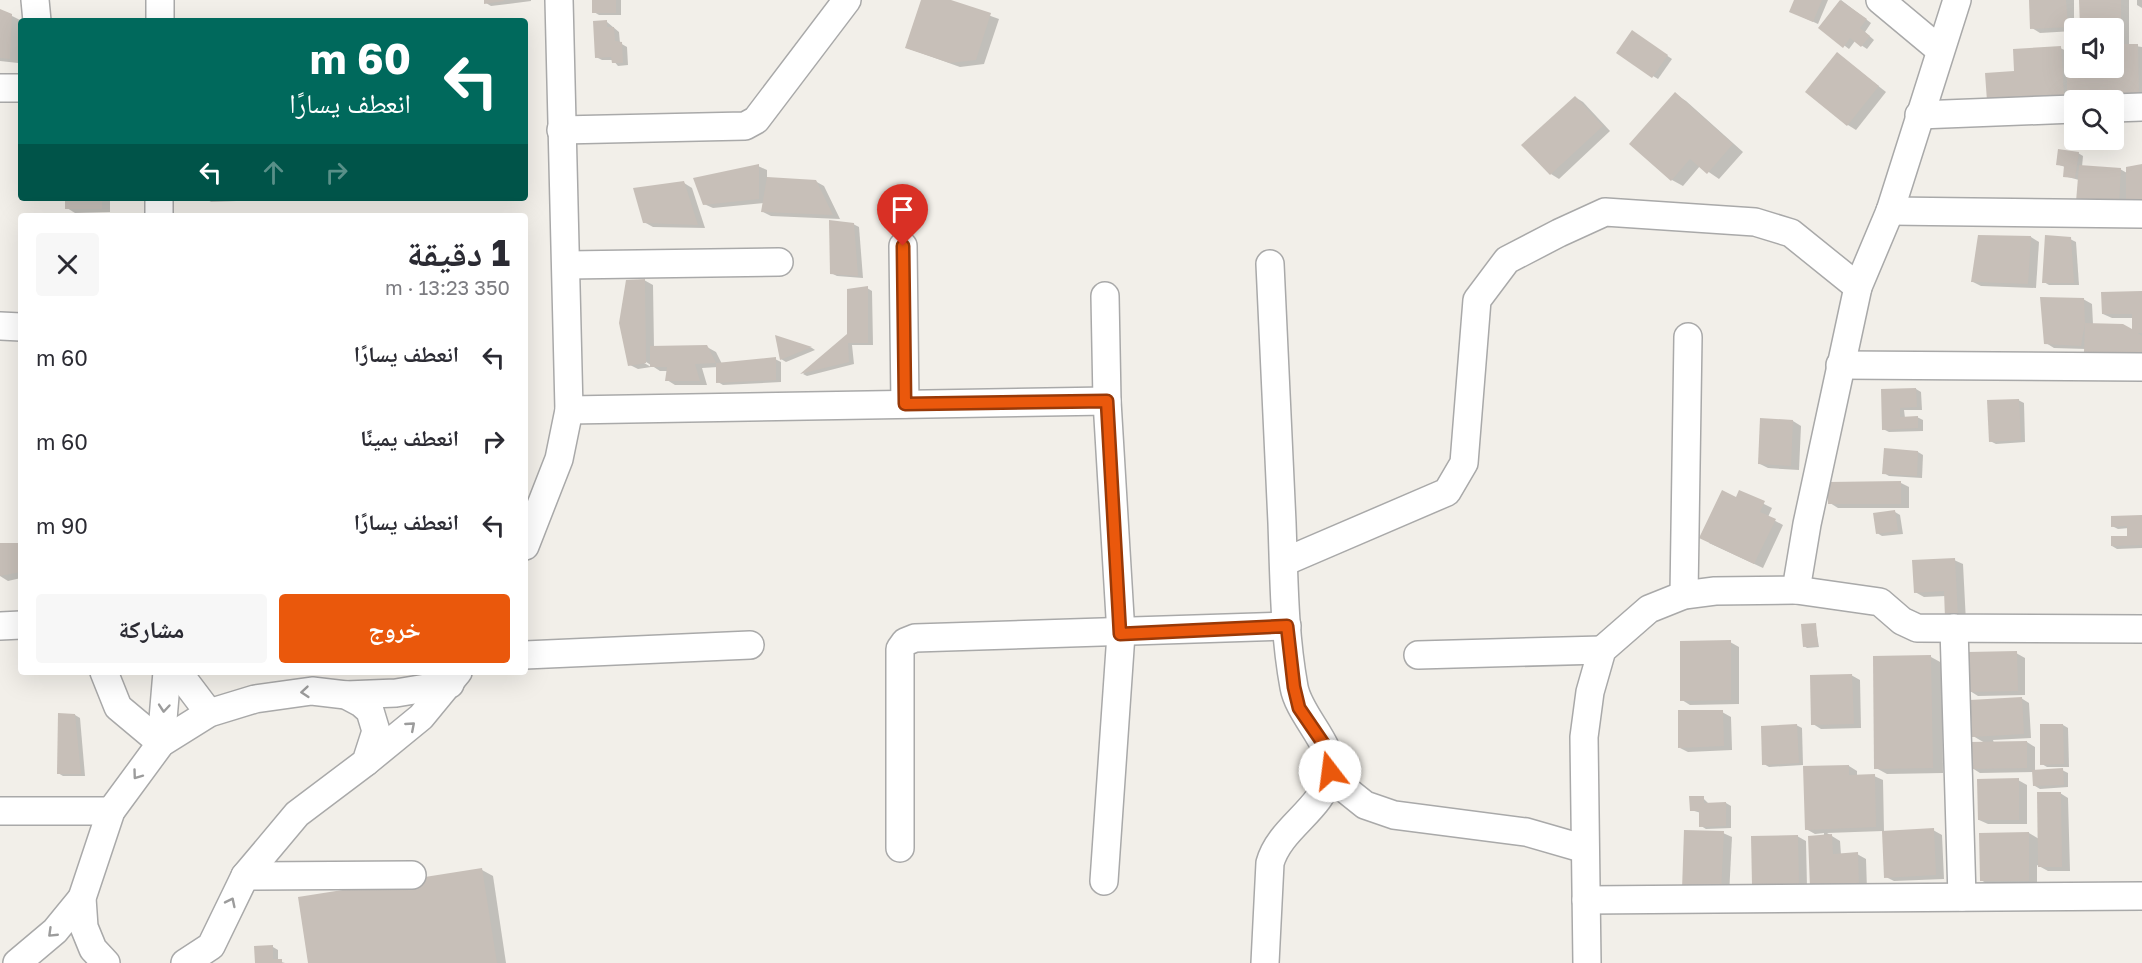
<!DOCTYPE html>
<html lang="ar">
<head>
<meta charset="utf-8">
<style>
	body { margin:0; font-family:"Golos Text","Noto Naskh Arabic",sans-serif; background:#f7f7f7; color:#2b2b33; direction:rtl; height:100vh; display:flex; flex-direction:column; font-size:22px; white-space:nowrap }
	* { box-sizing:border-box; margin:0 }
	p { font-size:20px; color:#7c7c81 }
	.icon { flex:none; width:33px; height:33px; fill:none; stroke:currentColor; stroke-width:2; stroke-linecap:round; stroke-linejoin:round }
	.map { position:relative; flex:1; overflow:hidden; direction:ltr }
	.details { position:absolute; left:18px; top:213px; width:510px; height:462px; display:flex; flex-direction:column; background:#fff; border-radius:6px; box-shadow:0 6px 24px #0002; direction:rtl }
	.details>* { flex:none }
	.banner { position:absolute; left:18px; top:18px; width:510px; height:183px; border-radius:6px; box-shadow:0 6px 24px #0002; direction:rtl; background:#00695c; color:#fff; overflow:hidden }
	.controls { position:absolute; left:2064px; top:18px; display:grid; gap:12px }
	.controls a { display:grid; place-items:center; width:60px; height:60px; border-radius:6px; background:#fff; box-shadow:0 6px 24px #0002; font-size:30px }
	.pin { position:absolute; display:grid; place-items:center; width:51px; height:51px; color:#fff; margin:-62px -26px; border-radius:50% 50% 50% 0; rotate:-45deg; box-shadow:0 0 6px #0007 }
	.pin .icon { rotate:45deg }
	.me { position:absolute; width:66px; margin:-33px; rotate:345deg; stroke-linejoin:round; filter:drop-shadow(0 0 4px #0008) }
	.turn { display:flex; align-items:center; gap:21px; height:126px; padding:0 18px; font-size:27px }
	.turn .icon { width:78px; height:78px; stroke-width:2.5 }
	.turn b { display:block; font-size:42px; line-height:51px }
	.lanes { display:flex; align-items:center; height:57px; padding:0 18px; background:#0003; justify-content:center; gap:30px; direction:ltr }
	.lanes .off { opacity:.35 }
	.round { display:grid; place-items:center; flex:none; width:63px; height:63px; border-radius:6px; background:#f7f7f7 }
	.headline { display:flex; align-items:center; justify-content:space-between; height:102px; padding:0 18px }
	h1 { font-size:36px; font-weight:700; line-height:45px }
	.primary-button { display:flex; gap:12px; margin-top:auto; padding:12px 18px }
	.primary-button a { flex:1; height:69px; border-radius:6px; background:#ea580c; color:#fff; font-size:24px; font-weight:700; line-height:69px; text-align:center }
	.primary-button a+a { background:#f7f7f7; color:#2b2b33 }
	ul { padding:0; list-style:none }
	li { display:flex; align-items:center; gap:18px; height:84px; padding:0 18px }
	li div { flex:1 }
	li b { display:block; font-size:22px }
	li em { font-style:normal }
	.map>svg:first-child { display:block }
	.shadow { fill:#0003 }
	.building { fill:#c7bfb8 }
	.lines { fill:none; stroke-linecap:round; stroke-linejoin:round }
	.minor-casing { stroke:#a9a9a9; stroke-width:30 }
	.minor { stroke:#fff; stroke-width:27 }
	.oneway { stroke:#9c9c9c }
	.route-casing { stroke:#983908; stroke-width:15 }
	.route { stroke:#ea580c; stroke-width:10 }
</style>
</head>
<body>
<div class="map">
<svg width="2142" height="963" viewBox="0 0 2142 963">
	<rect width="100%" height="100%" fill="#f2efe9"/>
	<g class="shadow">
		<polygon points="486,0 531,0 531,1 491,6 486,3"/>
		<polygon points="594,0 621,0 621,15 599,15 594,12"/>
		<polygon points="923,0 946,0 999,19 984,64 960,67 907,48"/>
		<polygon points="1796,0 1828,0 1818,24 1796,14"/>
		<polygon points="1841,0 1871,23 1865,32 1874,40 1867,49 1855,41 1849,49 1820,27"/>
		<polygon points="2030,0 2074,0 2074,31 2040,33 2032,28"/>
		<polygon points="2081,0 2129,0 2129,45 2142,47 2142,99 2072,100 2015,72 2060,48 2069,52 2069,45 2074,45 2074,68 2114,68 2114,28 2081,28"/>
		<polygon points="2137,0 2142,0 2142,8 2137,5"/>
		<polygon points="0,10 20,20 18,63 0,61"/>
		<polygon points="607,22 619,32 620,43 627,47 628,65 618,66 613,60 602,60 596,57"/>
		<polygon points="1637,35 1672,59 1658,79 1653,76"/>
		<polygon points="1838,54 1886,92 1856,130 1848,125"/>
		<polygon points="1675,94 1686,101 1743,152 1719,179 1700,166 1683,186 1672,180"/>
		<polygon points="1575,97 1583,102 1610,131 1559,179 1551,174"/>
		<polygon points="2078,153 2083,156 2082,167 2120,169 2127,173 2142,166 2127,208 2079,180 2064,176 2065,167 2057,164"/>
		<polygon points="758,166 767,170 767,179 815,181 824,186 840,219 771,216 763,212 764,203 713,208 704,204"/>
		<polygon points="684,183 692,188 705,228 653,227 644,222"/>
		<polygon points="66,198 110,198 110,212 75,213 67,208"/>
		<polygon points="205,198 283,198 284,199 211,202"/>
		<polygon points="853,224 859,227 863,278 837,276 831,273"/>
		<polygon points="2031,237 2039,242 2036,288 1981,286 1973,282"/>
		<polygon points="2070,239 2076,242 2079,285 2049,285 2044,282"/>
		<polygon points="644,280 653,285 654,348 707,347 716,352 722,364 775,359 781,362 781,382 723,385 718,382 718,367 702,368 707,385 675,385 667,380 668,371 660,371 640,358 639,360 651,367 638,369 630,365"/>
		<polygon points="867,288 872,291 873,345 852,345 854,364 807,376 803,374 849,335"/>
		<polygon points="2142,292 2142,358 2094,356 2086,349 2054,348 2046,343 2083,299 2092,304 2093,324 2133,331 2133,318 2112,318 2103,314"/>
		<polygon points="777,337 812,348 815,350 786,362 781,359"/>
		<polygon points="1916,389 1921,392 1922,410 1904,410 1905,418 1917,417 1923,420 1923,431 1889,432 1883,429 1882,390"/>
		<polygon points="2018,400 2024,403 2025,442 1996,444 1990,441"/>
		<polygon points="1762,420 1793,421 1801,426 1799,470 1768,468 1760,464"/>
		<polygon points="1885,450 1918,452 1923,455 1922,478 1889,476 1884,473"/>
		<polygon points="1901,483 1909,487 1909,508 1838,508 1830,503"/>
		<polygon points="1740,492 1772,508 1768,517 1783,525 1763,568 1709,543"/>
		<polygon points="1895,512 1900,515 1903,534 1882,536 1877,533"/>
		<polygon points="2142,517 2142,548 2117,549 2112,546 2129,537 2129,528 2118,529 2112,526"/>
		<polygon points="0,544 21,545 21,578 8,581 0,576"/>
		<polygon points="1954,560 1963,564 1966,622 1955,622 1946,596 1924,597 1915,592"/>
		<polygon points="1815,624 1819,647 1807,648 1804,646"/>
		<polygon points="1730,642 1739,647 1739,704 1690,705 1682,700"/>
		<polygon points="2016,653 2025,658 2025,695 1978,696 1970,691"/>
		<polygon points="1931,657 1942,663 1943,773 1887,774 1876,768"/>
		<polygon points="1851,675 1860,680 1861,728 1821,729 1813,724"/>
		<polygon points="2021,698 2029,703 2031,738 1993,740 1994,743 2027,742 2035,747 2035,771 2062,770 2068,773 2068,787 2040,789 2035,786 2034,772 1980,773 1972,768 1985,743 1973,736"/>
		<polygon points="1722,712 1731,717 1732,750 1688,752 1680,748"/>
		<polygon points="75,715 80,718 85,776 63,776 58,773"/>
		<polygon points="1796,725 1802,728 1803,765 1769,767 1764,764"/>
		<polygon points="2041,725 2063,725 2068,728 2069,767 2047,767 2042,764"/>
		<polygon points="1849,766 1857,771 1857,776 1874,776 1883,780 1884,832 1933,830 1942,835 1944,879 1894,881 1886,877 1883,831 1827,833 1840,841 1841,855 1857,854 1866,859 1867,890 1820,892 1824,833 1815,834 1806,829"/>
		<polygon points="2018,780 2027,785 2027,824 1988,824 1979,820"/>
		<polygon points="2060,793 2068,798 2070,871 2048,871 2037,865 2037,885 1989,885 1981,880 2029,833 2039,839"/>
		<polygon points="1703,798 1709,804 1726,803 1731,806 1731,828 1706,829 1701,826 1701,813 1691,810"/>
		<polygon points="1723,833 1732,837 1729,895 1684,889"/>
		<polygon points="1797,836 1806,841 1807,888 1761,889 1753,884"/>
		<polygon points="482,870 493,876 506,963 309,963"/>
		<polygon points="273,947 278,950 278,961 285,963 256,963"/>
	</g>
	<g class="building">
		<polygon points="484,0 504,0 504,1 484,4"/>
		<rect x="592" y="0" width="24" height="13"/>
		<polygon points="921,0 951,0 991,13 976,60 950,63 905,48"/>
		<polygon points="1794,0 1822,0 1813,22 1789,12"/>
		<polygon points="1840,0 1867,19 1860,28 1870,36 1861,47 1850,38 1843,48 1818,28"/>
		<polygon points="2029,0 2066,0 2068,27 2030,29"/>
		<polygon points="2079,0 2121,0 2121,39 2114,39 2114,28 2080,28"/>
		<polygon points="0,9 12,14 10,59 0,58"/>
		<polygon points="607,20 607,27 614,27 615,41 622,42 623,63 612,63 611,57 595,58 593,21"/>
		<polygon points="1632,30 1668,55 1652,78 1616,53"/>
		<polygon points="2067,44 2074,44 2074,68 2114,68 2114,44 2138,44 2139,95 2067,95"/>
		<polygon points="2061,46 2064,96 1987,101 1985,73 2014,71 2013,49"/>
		<polygon points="1837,52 1879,86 1847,126 1805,92"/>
		<polygon points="1675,92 1733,144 1707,174 1690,159 1671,181 1629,144"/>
		<polygon points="1575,96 1603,126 1550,175 1521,145"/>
		<polygon points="2058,149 2079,152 2075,178 2063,177 2064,166 2056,165"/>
		<polygon points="759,164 759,199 703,205 693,178"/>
		<polygon points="2142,164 2142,201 2126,201 2126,167"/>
		<polygon points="2079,165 2121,168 2119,204 2076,202"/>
		<polygon points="767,177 816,180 833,215 761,212"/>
		<polygon points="684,181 698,225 643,223 633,188"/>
		<rect x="65" y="198" width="37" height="11"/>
		<polygon points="829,220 854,223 858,276 830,274"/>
		<polygon points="1978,235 2031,236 2028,284 1971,282"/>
		<polygon points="2045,235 2071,237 2074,283 2042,283"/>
		<polygon points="645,279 646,363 628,366 619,323 626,280"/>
		<polygon points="868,286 868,343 848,343 849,362 800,374 847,334 847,289"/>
		<polygon points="2142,291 2142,333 2138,333 2142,336 2142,354 2084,352 2085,323 2081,346 2044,344 2040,297 2084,298 2085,323 2123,324 2132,329 2132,314 2102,314 2101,292"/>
		<polygon points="775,335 812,347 780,360"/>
		<polygon points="707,345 716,363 695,364 700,381 665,381 667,367 650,367 650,346"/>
		<polygon points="776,357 776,380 716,383 716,363"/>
		<polygon points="1916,388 1917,407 1900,408 1900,417 1918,416 1918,428 1882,430 1881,389"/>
		<polygon points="2019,399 2021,440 1989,442 1987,400"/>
		<polygon points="1760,418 1793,420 1791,466 1758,464"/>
		<polygon points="1884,448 1918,451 1917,476 1882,474"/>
		<polygon points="1901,481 1901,504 1828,504 1828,482"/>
		<polygon points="1722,490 1736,497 1739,490 1765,501 1760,512 1776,519 1754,564 1699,538"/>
		<polygon points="1895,510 1898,531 1876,534 1873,513"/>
		<polygon points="2142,515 2142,545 2111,546 2111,536 2127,536 2127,526 2111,527 2111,516"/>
		<polygon points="0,543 21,543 21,572 0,576"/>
		<polygon points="1955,558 1958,618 1945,618 1944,591 1914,593 1912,560"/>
		<polygon points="1816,623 1818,646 1803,647 1801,624"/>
		<polygon points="1731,640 1731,700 1680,701 1680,641"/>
		<polygon points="2017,651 2018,691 1969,692 1968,652"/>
		<polygon points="1931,655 1933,768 1874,769 1873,656"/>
		<polygon points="1852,674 1854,724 1811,725 1810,675"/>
		<polygon points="2022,697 2024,734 1972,737 1970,700"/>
		<polygon points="1678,710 1723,710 1724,746 1678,748"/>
		<polygon points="58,713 75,714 81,774 57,774"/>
		<polygon points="1797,724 1799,763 1762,765 1761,726"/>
		<polygon points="2040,724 2063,724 2064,764 2040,765"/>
		<polygon points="2027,741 2027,768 1971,769 1970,742"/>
		<polygon points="1849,765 1849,775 1875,774 1876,827 1805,830 1803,766"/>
		<polygon points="2063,768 2064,785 2033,786 2032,770"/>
		<polygon points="2019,778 2019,820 1978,820 1977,779"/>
		<polygon points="2037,792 2061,792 2062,867 2038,867"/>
		<polygon points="1689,796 1704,796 1704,803 1726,802 1726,826 1699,827 1699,811 1690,811"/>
		<polygon points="1934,828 1936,875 1884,878 1882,831"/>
		<polygon points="1684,830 1724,831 1721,892 1682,890"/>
		<polygon points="2029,832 2029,881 1980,881 1979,833"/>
		<polygon points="1832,834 1833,854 1858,852 1859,886 1810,888 1808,836"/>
		<polygon points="1798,835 1799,884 1752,885 1751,836"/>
		<polygon points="482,868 497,963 308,963 298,897"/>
		<polygon points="273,945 273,959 282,959 282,963 255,963 254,946"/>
	</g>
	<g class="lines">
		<g class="minor-casing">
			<g id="minor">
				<polyline points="35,0 37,21"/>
				<polyline points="1880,0 1940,50"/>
				<polyline points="160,21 160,0"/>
				<polyline points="0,88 21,88"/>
				<polyline points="2114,108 2142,107"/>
				<polyline points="1919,115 2074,109"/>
				<polyline points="561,130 745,126 756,120 847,0"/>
				<polyline points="159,198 159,216"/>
				<polyline points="1890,211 2142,214"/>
				<polyline points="903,246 905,404"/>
				<polyline points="567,265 779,262"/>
				<polyline points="0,326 21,327"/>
				<polyline points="1840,365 2142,367"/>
				<polyline points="569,410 1107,401"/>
				<polyline points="525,546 559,459 569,410 559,0"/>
				<polyline points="1284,562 1447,492 1464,463 1477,300 1507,260 1559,233 1605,212 1755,222 1791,233 1858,287"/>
				<polyline points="1796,590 1880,602 1902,621 1917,628 2142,629"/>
				<polyline points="1684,595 1688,337"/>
				<polyline points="0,626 21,625"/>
				<polyline points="1954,628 1962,897"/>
				<polyline points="525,655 750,645"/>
				<polyline points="1418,655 1602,650"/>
				<polyline points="104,672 118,707 161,743"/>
				<polyline points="178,672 209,713"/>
				<polyline points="346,695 396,693 450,684"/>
				<polyline points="161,743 167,672"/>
				<polyline points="366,762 421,717 458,672"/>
				<polyline points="1330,771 1345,789 1365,805 1394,815 1526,832 1585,849"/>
				<polyline points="0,811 111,811"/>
				<polyline points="900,848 900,649 905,642 915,638 1287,626"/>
				<polyline points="245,876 412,875"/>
				<polyline points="1104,881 1121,634 1107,401 1105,296"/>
				<polyline points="1586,900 2142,896"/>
				<polyline points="17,963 55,931 82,898"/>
				<polyline points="106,963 93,949 84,927 82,898 111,811 161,743 209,713 255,699 312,691 346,695 361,703 370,711 376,731 366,762 297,814 245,876 211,946 185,963"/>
				<path d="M1265 963 1270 863C1280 827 1323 810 1330 773 1335 745 1299 716 1294 687 1284 633 1284 577 1282 523 1278 437 1274 350 1270 264"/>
				<polyline points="1587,963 1584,737 1590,692 1602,650 1649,609 1684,595 1715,591 1796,590 1807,524 1858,287 1890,211 1957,0"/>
			</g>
		</g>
		<use href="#minor" class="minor"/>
	</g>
	<defs><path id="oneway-chevron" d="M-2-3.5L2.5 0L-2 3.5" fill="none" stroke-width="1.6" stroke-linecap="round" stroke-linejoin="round" transform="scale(1.5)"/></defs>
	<g class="oneway">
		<use href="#oneway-chevron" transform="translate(305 692) rotate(175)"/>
		<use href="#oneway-chevron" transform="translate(164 708) rotate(95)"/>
		<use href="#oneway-chevron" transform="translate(411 726) rotate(-41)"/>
		<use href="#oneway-chevron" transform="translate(137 775) rotate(126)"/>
		<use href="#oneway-chevron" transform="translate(231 902) rotate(-64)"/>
		<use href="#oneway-chevron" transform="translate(52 933) rotate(136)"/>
	</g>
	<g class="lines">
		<g class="route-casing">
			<polyline id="route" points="903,246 905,404 1107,401 1120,634 1287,626 1294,687 1299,708 1327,749 1330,771"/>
		</g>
		<use href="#route" class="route"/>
	</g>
</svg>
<div class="controls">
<a><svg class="icon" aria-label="sound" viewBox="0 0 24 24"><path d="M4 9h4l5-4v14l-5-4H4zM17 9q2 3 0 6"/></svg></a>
<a><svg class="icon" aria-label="search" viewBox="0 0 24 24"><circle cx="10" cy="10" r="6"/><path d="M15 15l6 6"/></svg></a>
</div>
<div class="pin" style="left:903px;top:246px;background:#d93025"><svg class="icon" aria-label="arrive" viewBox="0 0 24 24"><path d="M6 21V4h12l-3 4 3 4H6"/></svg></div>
<svg class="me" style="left:1330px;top:771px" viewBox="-20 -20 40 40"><circle r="19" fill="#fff"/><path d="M0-13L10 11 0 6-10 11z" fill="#ea580c"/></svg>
<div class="banner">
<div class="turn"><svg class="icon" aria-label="left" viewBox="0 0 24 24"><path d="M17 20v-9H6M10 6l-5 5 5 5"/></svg><div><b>60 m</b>انعطف يسارًا</div></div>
<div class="lanes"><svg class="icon" aria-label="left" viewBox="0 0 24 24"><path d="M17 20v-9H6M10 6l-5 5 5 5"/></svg><svg class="icon off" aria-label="ahead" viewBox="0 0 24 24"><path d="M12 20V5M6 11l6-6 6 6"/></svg><svg class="icon off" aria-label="right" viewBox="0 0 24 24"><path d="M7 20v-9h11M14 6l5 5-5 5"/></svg></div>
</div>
<section class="details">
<div class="headline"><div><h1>1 دقيقة</h1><p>350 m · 13:23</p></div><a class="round"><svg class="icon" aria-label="close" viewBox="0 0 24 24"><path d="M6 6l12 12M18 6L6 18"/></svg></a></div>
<ul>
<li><svg class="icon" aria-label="left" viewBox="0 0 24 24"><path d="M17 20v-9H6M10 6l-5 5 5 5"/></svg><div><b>انعطف يسارًا</b></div><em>60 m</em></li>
<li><svg class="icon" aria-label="right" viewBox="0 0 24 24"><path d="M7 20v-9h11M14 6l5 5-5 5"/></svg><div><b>انعطف يمينًا</b></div><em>60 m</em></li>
<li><svg class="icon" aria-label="left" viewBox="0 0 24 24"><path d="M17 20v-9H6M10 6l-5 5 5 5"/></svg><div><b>انعطف يسارًا</b></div><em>90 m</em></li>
</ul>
<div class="primary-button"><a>خروج</a><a>مشاركة</a></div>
</section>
</div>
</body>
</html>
